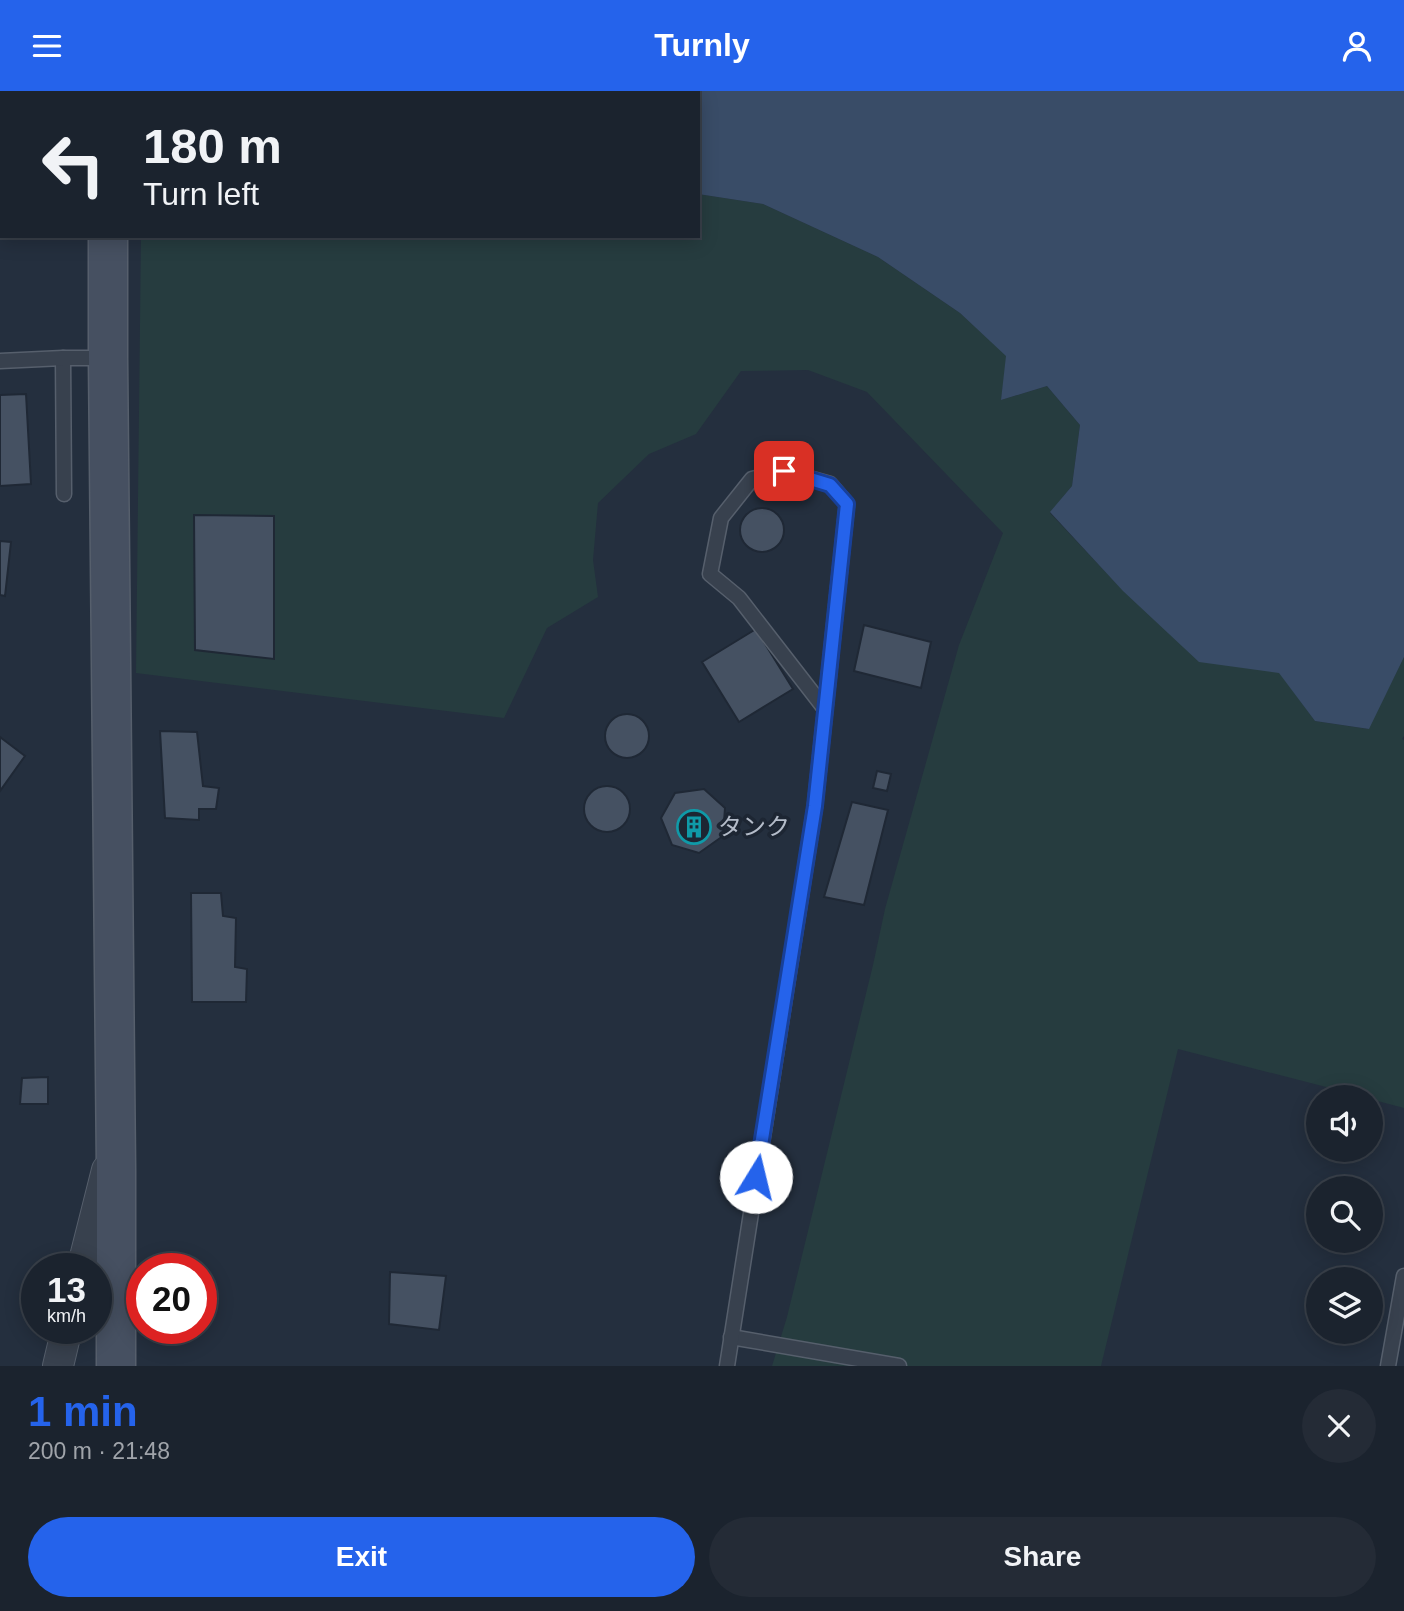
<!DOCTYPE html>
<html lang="en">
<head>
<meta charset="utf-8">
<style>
	body { margin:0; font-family:Arial,"Noto Sans JP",sans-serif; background:#242b36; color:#f1f3f6; height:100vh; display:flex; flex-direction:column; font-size:26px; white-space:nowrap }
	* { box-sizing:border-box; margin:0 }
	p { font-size:23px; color:#a0a4aa }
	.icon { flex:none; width:38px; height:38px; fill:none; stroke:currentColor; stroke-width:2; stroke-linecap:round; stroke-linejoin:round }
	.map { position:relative; height:1275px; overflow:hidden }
	.drawer { display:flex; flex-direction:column; background:#1b232e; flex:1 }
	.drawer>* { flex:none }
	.banner { position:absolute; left:0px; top:0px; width:700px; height:147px; box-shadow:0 4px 18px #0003,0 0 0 2px #39404a; background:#1b232e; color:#f1f3f6; overflow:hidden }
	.tools { position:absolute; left:1306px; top:994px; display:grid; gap:14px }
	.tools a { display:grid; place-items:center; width:77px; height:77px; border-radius:50%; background:#1b232e; box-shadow:0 4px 18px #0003,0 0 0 2px #39404a; font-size:35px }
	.speed { position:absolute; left:21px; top:1162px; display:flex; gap:14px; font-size:35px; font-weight:700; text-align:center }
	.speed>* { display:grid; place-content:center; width:91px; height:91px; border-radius:50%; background:#1b232e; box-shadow:0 4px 18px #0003,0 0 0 2px #39404a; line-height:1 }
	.speed small { font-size:18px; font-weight:400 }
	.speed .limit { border:10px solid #d22; background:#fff; color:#111 }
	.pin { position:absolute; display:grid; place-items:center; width:60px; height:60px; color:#fff; margin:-30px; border-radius:14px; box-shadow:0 4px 10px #0006 }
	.me { position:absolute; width:77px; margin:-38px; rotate:9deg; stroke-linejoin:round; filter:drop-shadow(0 0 5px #0008) }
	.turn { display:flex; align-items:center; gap:24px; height:147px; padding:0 28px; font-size:32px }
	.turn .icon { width:91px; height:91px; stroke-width:2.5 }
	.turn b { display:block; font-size:49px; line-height:60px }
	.round { display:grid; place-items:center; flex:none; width:74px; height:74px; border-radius:37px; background:#242b36 }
	.summary { display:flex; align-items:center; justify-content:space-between; height:119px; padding:0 28px }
	h1 { font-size:42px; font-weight:700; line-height:52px; color:#2563eb }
	.cta { display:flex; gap:14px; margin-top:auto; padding:14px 28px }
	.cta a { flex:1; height:80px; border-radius:42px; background:#2563eb; color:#fff; font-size:28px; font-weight:700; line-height:80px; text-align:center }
	.cta a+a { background:#242b36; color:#f1f3f6 }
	header { display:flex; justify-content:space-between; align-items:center; height:91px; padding:0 28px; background:#2563eb; color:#fff; font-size:32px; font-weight:700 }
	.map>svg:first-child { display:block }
	.green { fill:#263c3f }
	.water { fill:#394c67 }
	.building { fill:#455162; stroke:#1f2835; stroke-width:2 }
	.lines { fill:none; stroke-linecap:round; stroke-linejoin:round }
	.service-casing { stroke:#565f6c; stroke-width:17 }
	.minor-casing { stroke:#565f6c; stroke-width:32 }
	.secondary-casing { stroke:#565f6c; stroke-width:41 }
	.service { stroke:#38414e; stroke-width:14 }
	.minor { stroke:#38414e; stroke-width:30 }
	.secondary { stroke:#465061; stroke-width:38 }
	.route-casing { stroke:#184099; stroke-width:18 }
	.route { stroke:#2563eb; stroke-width:12 }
	.labels { text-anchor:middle; stroke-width:7; stroke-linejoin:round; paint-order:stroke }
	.poi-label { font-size:24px; fill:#b4bcc9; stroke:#1d2633; text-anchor:start }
</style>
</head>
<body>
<header><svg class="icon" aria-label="menu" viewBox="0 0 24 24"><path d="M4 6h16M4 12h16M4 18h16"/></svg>Turnly<svg class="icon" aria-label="person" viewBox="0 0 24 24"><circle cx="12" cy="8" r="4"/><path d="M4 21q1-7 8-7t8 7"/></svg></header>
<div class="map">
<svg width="1404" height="1275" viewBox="0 0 1404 1275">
	<rect width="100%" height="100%" fill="#242f3e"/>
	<g class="green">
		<polygon points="143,0 628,0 630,2 143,2"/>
		<polygon points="698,103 763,113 878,166 960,222 1007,265 1001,309 1047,295 1080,334 1072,395 1050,422 1116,492 1280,582 1315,630 1368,638 1404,566 1404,645 1402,648 1404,649 1404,1017 1370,1008 1370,1006 1365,1006 1178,958 1101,1275 772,1275 787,1226 873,874 885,818 959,554 1003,442 867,301 808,279 741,280 696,343 649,363 598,412 593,469 598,506 547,537 504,627 136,582 141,145 698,145"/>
	</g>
	<polygon class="water" points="628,0 1404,0 1404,566 1369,638 1315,630 1279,582 1199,571 1123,500 1050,421 1072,395 1080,334 1047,295 1001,309 1006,265 960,222 878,166 763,113 698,103 698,2 630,2"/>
	<g class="building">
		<polygon points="26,303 31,393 0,395 0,304"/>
		<circle cx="762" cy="439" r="22"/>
		<polygon points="194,424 274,425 274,568 195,559"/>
		<polygon points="0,450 11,451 5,505 0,504"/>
		<polygon points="864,534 931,551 921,597 854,580"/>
		<polygon points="756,538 793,598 739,631 702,571"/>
		<circle cx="627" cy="645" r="22"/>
		<polygon points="160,640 197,641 203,695 219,697 216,718 199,718 199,729 165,727"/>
		<polygon points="0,646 25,665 0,700"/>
		<polygon points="877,680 891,683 887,700 873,697"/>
		<circle cx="607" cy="718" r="23"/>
		<polygon points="704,698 725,717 723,745 699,762 672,754 661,727 675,702"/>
		<polygon points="852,711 888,719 864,814 824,806"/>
		<polygon points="191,802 221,802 223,825 236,827 235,876 247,878 246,911 192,911"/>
		<polygon points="48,986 48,1013 20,1013 22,987"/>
		<polygon points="390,1181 446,1185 439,1239 389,1233"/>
	</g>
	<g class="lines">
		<g class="service-casing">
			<g id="service">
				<polyline points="63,267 64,403"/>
				<polyline points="0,270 63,267 106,267"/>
				<polyline points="731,1246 899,1275"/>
				<polyline points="727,1275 815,715 847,413 830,393 784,380 752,388 721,427 710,483 739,507 825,618"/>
				<polyline points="1388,1275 1404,1185"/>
			</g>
		</g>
		<g class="minor-casing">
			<g id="minor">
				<polyline points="82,1178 107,1079"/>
				<polyline points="58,1275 67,1237"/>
			</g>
		</g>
		<g class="secondary-casing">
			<g id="secondary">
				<polyline points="109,2 109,0"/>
				<polyline points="108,145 108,267 116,1079 116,1275"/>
			</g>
		</g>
		<use href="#service" class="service"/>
		<use href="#minor" class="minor"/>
		<use href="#secondary" class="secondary"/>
	</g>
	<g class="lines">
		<g class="route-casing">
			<polyline id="route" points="756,1086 815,715 847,413 830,394 784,380"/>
		</g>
		<use href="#route" class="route"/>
	</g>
	<defs>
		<g id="building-ring" transform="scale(1.75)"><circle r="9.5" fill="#1d2633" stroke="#0f9aa8" stroke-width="1.5"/><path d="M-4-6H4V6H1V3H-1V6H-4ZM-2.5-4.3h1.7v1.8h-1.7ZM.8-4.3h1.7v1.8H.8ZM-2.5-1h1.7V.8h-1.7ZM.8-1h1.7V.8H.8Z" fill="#0f9aa8"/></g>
	</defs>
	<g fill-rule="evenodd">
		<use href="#building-ring" x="694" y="736"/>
	</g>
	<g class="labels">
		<g class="poi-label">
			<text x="718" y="744">タンク</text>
		</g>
	</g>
</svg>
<div class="tools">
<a><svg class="icon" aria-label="sound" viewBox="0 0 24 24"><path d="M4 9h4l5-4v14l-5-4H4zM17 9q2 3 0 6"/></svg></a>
<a><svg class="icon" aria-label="search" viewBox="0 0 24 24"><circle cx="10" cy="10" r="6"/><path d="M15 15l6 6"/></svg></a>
<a><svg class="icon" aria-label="layers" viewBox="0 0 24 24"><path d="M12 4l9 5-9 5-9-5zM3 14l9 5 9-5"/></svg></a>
</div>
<div class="speed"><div>13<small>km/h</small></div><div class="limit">20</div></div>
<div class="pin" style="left:784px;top:380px;background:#d93025"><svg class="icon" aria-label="arrive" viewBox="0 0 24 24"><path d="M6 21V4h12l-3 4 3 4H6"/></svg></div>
<svg class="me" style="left:756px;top:1086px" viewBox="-20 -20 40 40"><circle r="19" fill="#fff"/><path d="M0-13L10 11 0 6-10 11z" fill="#2563eb"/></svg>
<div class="banner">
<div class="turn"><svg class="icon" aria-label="left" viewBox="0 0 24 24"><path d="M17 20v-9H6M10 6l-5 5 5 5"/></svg><div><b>180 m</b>Turn left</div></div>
</div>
</div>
<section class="drawer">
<div class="summary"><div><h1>1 min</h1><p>200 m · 21:48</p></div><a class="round"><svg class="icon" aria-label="close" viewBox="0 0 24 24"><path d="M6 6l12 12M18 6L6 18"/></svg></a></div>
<div class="cta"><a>Exit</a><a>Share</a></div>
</section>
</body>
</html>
